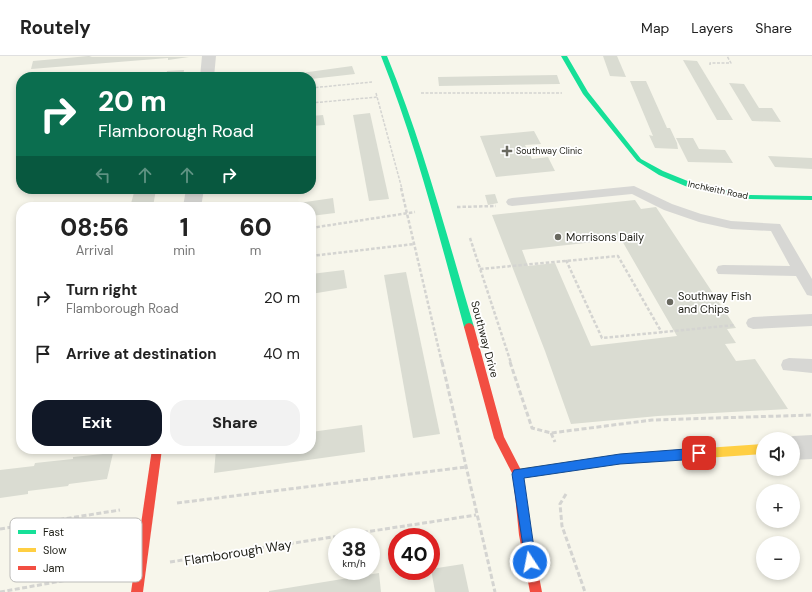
<!DOCTYPE html>
<html lang="en">
<head>
<meta charset="utf-8">
<style>
	body { margin:0; font-family:"DM Sans",sans-serif; background:#f2f2f2; color:#222; height:100vh; display:flex; flex-direction:column; font-size:15px; white-space:nowrap }
	* { box-sizing:border-box; margin:0 }
	p { font-size:13px; color:#767676 }
	.icon { flex:none; width:22px; height:22px; fill:none; stroke:currentColor; stroke-width:2; stroke-linecap:round; stroke-linejoin:round }
	.map { position:relative; flex:1; overflow:hidden }
	.details { position:absolute; left:16px; top:146px; width:300px; height:252px; display:flex; flex-direction:column; background:#fff; border-radius:16px; box-shadow:0 2px 6px #0003 }
	.details>* { flex:none }
	.banner { position:absolute; left:16px; top:16px; width:300px; height:122px; border-radius:16px; box-shadow:0 2px 6px #0003; background:#0b6e4f; color:#fff; overflow:hidden }
	.controls { position:absolute; left:756px; top:376px; display:grid; gap:8px }
	.controls a { display:grid; place-items:center; width:44px; height:44px; border-radius:50%; background:#fff; box-shadow:0 2px 6px #0003; font-size:20px }
	.speed { position:absolute; left:328px; top:472px; display:flex; gap:8px; font-size:20px; font-weight:700; text-align:center }
	.speed>* { display:grid; place-content:center; width:52px; height:52px; border-radius:50%; background:#fff; box-shadow:0 2px 6px #0003; line-height:1 }
	.speed small { font-size:10px; font-weight:400 }
	.speed .limit { border:6px solid #d22; background:#fff; color:#111 }
	.pin { position:absolute; display:grid; place-items:center; width:34px; height:34px; color:#fff; margin:-17px; border-radius:8px; box-shadow:0 2px 6px #0006 }
	.me { position:absolute; width:44px; margin:-22px; rotate:349deg; stroke-linejoin:round; filter:drop-shadow(0 0 3px #0008) }
	.turn { display:flex; align-items:center; gap:14px; height:84px; padding:0 16px; font-size:18px }
	.turn .icon { width:52px; height:52px; stroke-width:2.5 }
	.turn b { display:block; font-size:28px; line-height:34px }
	.lanes { display:flex; align-items:center; height:38px; padding:0 16px; background:#0003; justify-content:center; gap:20px; direction:ltr }
	.lanes .off { opacity:.35 }
	.eta { display:flex; justify-content:space-evenly; align-items:center; height:68px; text-align:center }
	.eta b { font-size:24px; font-weight:800; line-height:28px }
	.action { display:flex; gap:8px; margin-top:auto; padding:8px 16px }
	.action a { flex:1; height:46px; border-radius:16px; background:#111827; color:#fff; font-size:16px; font-weight:800; line-height:46px; text-align:center }
	.action a+a { background:#f2f2f2; color:#222 }
	ul { padding:0; list-style:none }
	li { display:flex; align-items:center; gap:12px; height:56px; padding:0 16px }
	li div { flex:1 }
	li b { display:block; font-size:15px }
	li em { font-style:normal }
	header { display:flex; align-items:center; gap:24px; box-sizing:border-box; height:56px; padding:0 20px; background:#fff; border-bottom:1px solid #e0e0e0 }
	header strong { font-size:19px }
	nav { display:flex; gap:22px; margin-inline-start:auto; font-size:14px }
	.map>svg:first-child { display:block }
	.building { fill:#dadcd2; fill-rule:evenodd }
	.lines { fill:none; stroke-linecap:round; stroke-linejoin:round }
	.path-far2 { stroke:#d4d4d1; stroke-width:1.5; stroke-dasharray:3 1.5; stroke-linecap:butt }
	.path-far1 { stroke:#d4d4d1; stroke-width:2.5; stroke-dasharray:3.5 2; stroke-linecap:butt }
	.path { stroke:#d4d4d1; stroke-width:3; stroke-dasharray:5 2.5; stroke-linecap:butt }
	.lane { fill:#d7d7d4; fill-rule:evenodd }
	.street { fill:#d7d7d4; fill-rule:evenodd }
	.fast { fill:#16e098; fill-rule:evenodd }
	.slow { fill:#ffcf43; fill-rule:evenodd }
	.jam { fill:#f24e42; fill-rule:evenodd }
	.route { fill:#1a73e8; stroke:#114b97 }
	.poi-dot { fill:#696960; stroke:#fff; stroke-width:1.5 }
	.labels { text-anchor:middle; stroke-width:3.5; stroke-linejoin:round; paint-order:stroke }
	.far-poi-label { font-size:9px; fill:#1d1d15; stroke:#fff; text-anchor:start }
	.far-street-label { font-size:9px; fill:#1d1d15; stroke:#fff }
	.poi-label { font-size:11px; fill:#1d1d15; stroke:#fff; text-anchor:start }
	.street-label { font-size:11px; fill:#1d1d15; stroke:#fff }
	.near-street-label { font-size:13px; fill:#1d1d15; stroke:#fff }
	.key { fill:#fff; stroke:#bbbbb9; stroke-width:1 }
	.key-label { font-size:11px; fill:#1d1d15 }
</style>
</head>
<body>
<header>
<strong>Routely</strong>
<nav><a>Map</a><a>Layers</a><a>Share</a></nav>
</header>
<div class="map">
<svg width="812" height="536" viewBox="0 0 812 536">
	<rect width="100%" height="100%" fill="#f7f6eb"/>
	<g class="building">
		<polygon points="89,0 92,1 189,1 168,4 168,2 31,13 33,5"/>
		<polygon points="603,0 617,0 626,21 610,20"/>
		<polygon points="683,4 697,5 733,64 717,64"/>
		<polygon points="352,10 355,18 311,23 311,21 272,21"/>
		<polygon points="184,14 183,21 166,21 167,15"/>
		<polygon points="557,19 560,28 439,30 438,21"/>
		<polygon points="630,25 646,25 667,72 670,72 677,87 678,93 655,92 649,79 653,80"/>
		<polygon points="729,27 744,28 759,52 772,52 781,66 752,65"/>
		<polygon points="370,57 389,143 369,145 353,59"/>
		<polygon points="323,59 325,69 311,70 311,60"/>
		<polygon points="534,75 541,88 525,89 532,103 548,101 555,115 496,121 480,80"/>
		<polygon points="676,82 693,82 699,93 725,94 733,107 688,106"/>
		<polygon points="768,100 812,102 812,113 775,111"/>
		<polygon points="135,133 156,133 153,151 130,151"/>
		<polygon points="495,138 498,147 488,149 485,139"/>
		<polygon points="333,142 335,157 311,160 311,151 271,151"/>
		<path d="M635 144 641 153 656 151 736 272 727 273 736 287 725 288 736 305 755 303 788 353 658 360 571 368 545 295 492 159ZM621 183 674 275 677 280 591 290 555 207 528 210 522 194Z"/>
		<polygon points="344,214 347,232 311,238 311,218"/>
		<polygon points="406,216 440,378 413,382 384,219"/>
		<polygon points="362,369 365,396 214,417 216,393 311,393 311,376"/>
		<polygon points="113,397 107,423 69,428 68,430 28,435 28,438 0,442 0,414 34,410 35,407 73,403 73,401"/>
		<polygon points="463,508 469,536 435,536 431,513"/>
		<polygon points="379,517 381,536 269,536 269,535"/>
	</g>
	<g class="lines">
		<g class="path-far2">
			<polyline points="710,9 710,7 731,7 727,0"/>
			<polyline points="311,32 372,26"/>
			<polyline points="376,37 402,133"/>
			<polyline points="421,37 562,37"/>
			<polyline points="311,47 378,41"/>
		</g>
		<g class="path-far1">
			<polyline points="401,132 442,307"/>
			<polyline points="457,151 496,150"/>
			<polyline points="311,172 415,156"/>
			<polyline points="470,182 511,307"/>
			<polyline points="311,200 414,188"/>
			<polyline points="566,204 602,282 735,269"/>
			<polyline points="480,213 618,200 662,277"/>
		</g>
		<g class="path">
			<polyline points="442,306 495,536"/>
			<polyline points="510,306 532,372 551,377 652,364 812,359"/>
			<polyline points="551,377 555,386"/>
			<polyline points="566,438 560,448 562,470 585,536"/>
			<polyline points="177,447 466,411"/>
			<polyline points="0,473 120,454"/>
			<polyline points="170,506 476,459"/>
			<polyline points="0,536 112,516"/>
		</g>
		<g class="lane">
			<polygon points="634,130 672,148 701,158 731,165 780,168 812,223 812,240 807,239 796,220 718,218 716,214 718,210 723,209 790,210 771,175 731,173 699,166 664,154 632,138 512,150 508,149 506,146 508,143 512,142"/>
			<polygon points="812,258 812,270 753,273 748,271 746,267 748,263 753,261"/>
			<polygon points="789,302 812,303 812,317 783,314 781,309 783,304"/>
		</g>
		<g class="street">
			<polygon points="202,0 216,0 214,21 200,21"/>
			<polygon points="186,133 204,133 201,151 183,151"/>
			<polygon points="812,379 812,403 793,404 793,383 784,383 793,380"/>
		</g>
		<g class="fast">
			<path d="M381 0H387C423 88 447 180 474 271L472 274H466L464 271C439 180 416 88 381 0Z"/>
			<polygon points="561,0 567,0 588,36 641,103 663,115 695,128 750,139 812,140 812,144 750,143 690,132 659,119 637,105 583,38"/>
		</g>
		<polygon class="slow" points="763,388 763,398 620,408 518,423 514,422 513,418 514,414 518,413 620,398"/>
		<g class="jam">
			<polygon points="469,267 472,268 474,271 504,381 523,418 531,479 542,536 530,536 519,479 513,419 494,382 464,271 466,268"/>
			<polygon points="152,393 162,393 143,536 131,536"/>
		</g>
	</g>
	<polygon class="route" points="699,392 703,394 705,397 703,401 699,403 620,408 524,422 536,506 534,510 530,512 526,510 512,418 514,414 620,398"/>
	<g class="poi-dot">
		<path d="M505 89h4v4h4v4h-4v4h-4v-4h-4v-4h4z"/>
		<circle cx="558" cy="181" r="4"/>
		<circle cx="670" cy="246" r="4"/>
	</g>
	<g class="labels">
		<g class="far-poi-label">
			<text x="516" y="98">Southway Clinic</text>
		</g>
		<g class="far-street-label">
			<text transform="translate(718 134) rotate(12)" y="3">Inchkeith Road</text>
		</g>
		<g class="poi-label">
			<text x="566" y="185">Morrisons Daily</text>
			<text x="678" y="244">Southway Fish<tspan x="678" dy="13">and Chips</tspan></text>
		</g>
		<g class="street-label">
			<text transform="translate(485 283) rotate(75)" y="4">Southway Drive</text>
		</g>
		<g class="near-street-label">
			<text transform="translate(238 496) rotate(-9)" y="5">Flamborough Way</text>
		</g>
	</g>
	<rect x="10" y="462" width="132" height="64" rx="6" class="key"/>
	<rect x="18" y="474" width="18" height="4" fill="#16e098"/>
	<rect x="18" y="492" width="18" height="4" fill="#ffcf43"/>
	<rect x="18" y="510" width="18" height="4" fill="#f24e42"/>
	<g class="key-label">
		<text x="43" y="480">Fast</text>
		<text x="43" y="498">Slow</text>
		<text x="43" y="516">Jam</text>
	</g>
</svg>
<div class="controls">
<a><svg class="icon" aria-label="sound" viewBox="0 0 24 24"><path d="M4 9h4l5-4v14l-5-4H4zM17 9q2 3 0 6"/></svg></a>
<a>+</a>
<a>−</a>
</div>
<div class="speed"><div>38<small>km/h</small></div><div class="limit">40</div></div>
<div class="pin" style="left:699px;top:397px;background:#d93025"><svg class="icon" aria-label="arrive" viewBox="0 0 24 24"><path d="M6 21V4h12l-3 4 3 4H6"/></svg></div>
<svg class="me" style="left:530px;top:506px" viewBox="-20 -20 40 40"><circle r="17" fill="#1a73e8" stroke="#fff" stroke-width="3"/><path d="M0-11L8 9 0 5-8 9z" fill="#fff"/></svg>
<div class="banner">
<div class="turn"><svg class="icon" aria-label="right" viewBox="0 0 24 24"><path d="M7 20v-9h11M14 6l5 5-5 5"/></svg><div><b>20 m</b>Flamborough Road</div></div>
<div class="lanes"><svg class="icon off" aria-label="left" viewBox="0 0 24 24"><path d="M17 20v-9H6M10 6l-5 5 5 5"/></svg><svg class="icon off" aria-label="ahead" viewBox="0 0 24 24"><path d="M12 20V5M6 11l6-6 6 6"/></svg><svg class="icon off" aria-label="ahead" viewBox="0 0 24 24"><path d="M12 20V5M6 11l6-6 6 6"/></svg><svg class="icon" aria-label="right" viewBox="0 0 24 24"><path d="M7 20v-9h11M14 6l5 5-5 5"/></svg></div>
</div>
<section class="details">
<div class="eta">
<div><b>08:56</b><p>Arrival</p></div>
<div><b>1</b><p>min</p></div>
<div><b>60</b><p>m</p></div>
</div>
<ul>
<li><svg class="icon" aria-label="right" viewBox="0 0 24 24"><path d="M7 20v-9h11M14 6l5 5-5 5"/></svg><div><b>Turn right</b><p>Flamborough Road</p></div><em>20 m</em></li>
<li><svg class="icon" aria-label="arrive" viewBox="0 0 24 24"><path d="M6 21V4h12l-3 4 3 4H6"/></svg><div><b>Arrive at destination</b></div><em>40 m</em></li>
</ul>
<div class="action"><a>Exit</a><a>Share</a></div>
</section>
</div>
</body>
</html>
